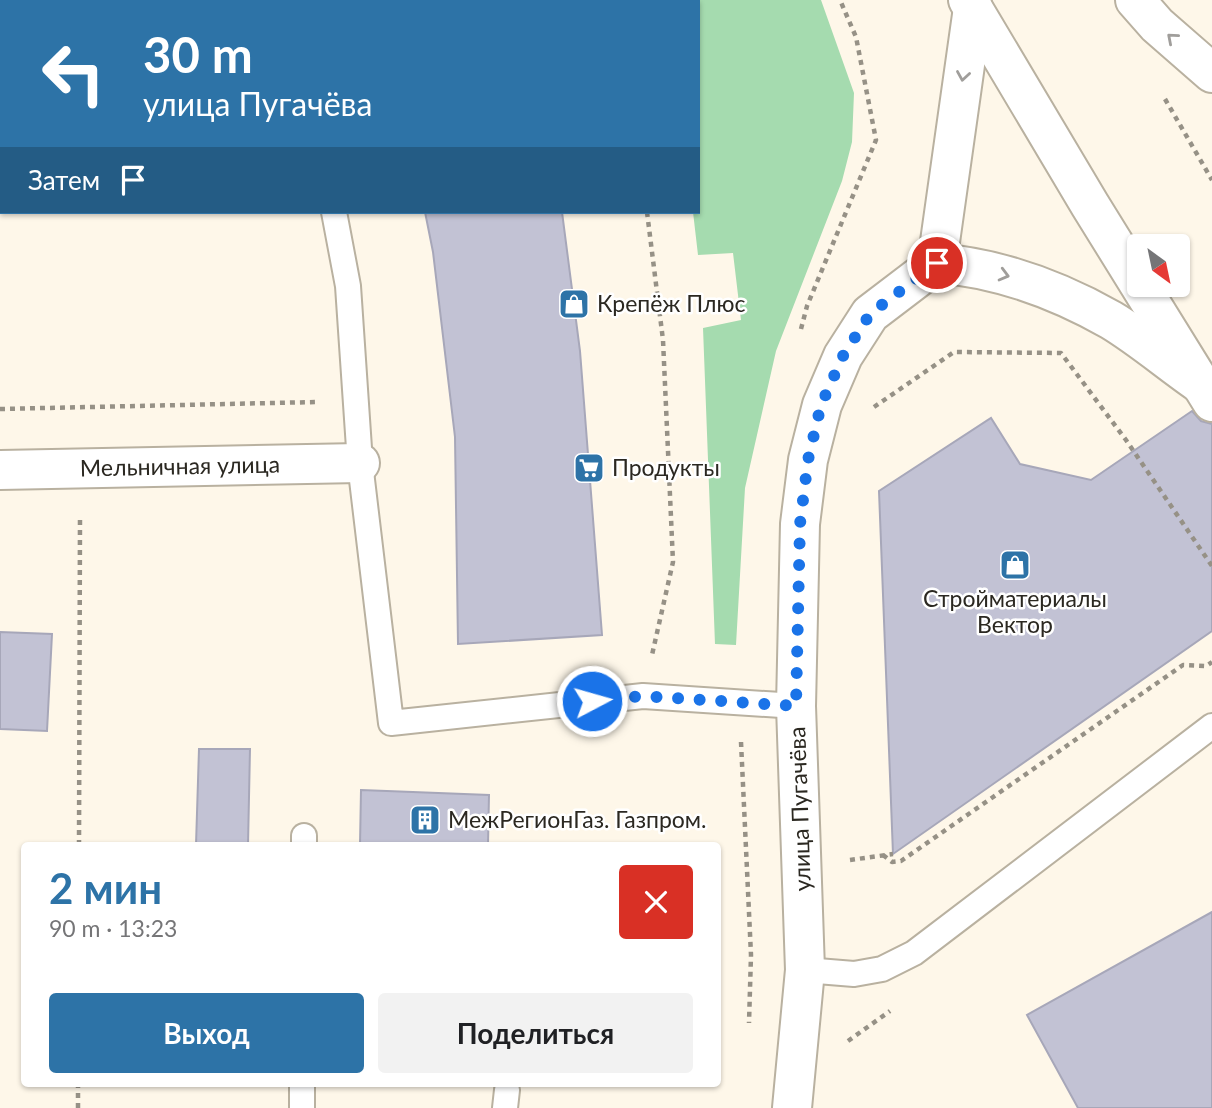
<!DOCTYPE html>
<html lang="ru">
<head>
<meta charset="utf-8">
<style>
	body { margin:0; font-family:Lato,sans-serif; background:#f2f2f2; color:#202124; height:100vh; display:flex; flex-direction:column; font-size:26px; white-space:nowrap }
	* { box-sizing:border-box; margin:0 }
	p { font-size:23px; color:#757577 }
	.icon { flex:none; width:38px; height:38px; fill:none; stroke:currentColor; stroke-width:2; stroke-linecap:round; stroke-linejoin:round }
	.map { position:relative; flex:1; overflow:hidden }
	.panel { position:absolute; left:21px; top:842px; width:700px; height:245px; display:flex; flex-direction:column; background:#fff; border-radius:7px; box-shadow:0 2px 5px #0004 }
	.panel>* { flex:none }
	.banner { position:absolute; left:0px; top:0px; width:700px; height:214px; box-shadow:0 2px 5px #0004; background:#2d73a7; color:#fff; overflow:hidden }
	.needle { width:46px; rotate:147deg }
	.fabs { position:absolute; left:1127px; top:234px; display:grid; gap:14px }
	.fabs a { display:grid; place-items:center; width:63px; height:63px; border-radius:7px; background:#fff; box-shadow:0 2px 5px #0004; font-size:35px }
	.pin { position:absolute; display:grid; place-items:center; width:60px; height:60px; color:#fff; margin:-30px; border:4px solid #fff; border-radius:50%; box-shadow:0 2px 7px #0007 }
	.me { position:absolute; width:77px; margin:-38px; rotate:84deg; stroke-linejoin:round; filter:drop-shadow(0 0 5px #0008) }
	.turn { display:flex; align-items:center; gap:24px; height:147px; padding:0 28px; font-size:32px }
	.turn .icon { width:91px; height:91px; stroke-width:2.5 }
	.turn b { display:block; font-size:49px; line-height:60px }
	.then { display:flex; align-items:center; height:66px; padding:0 28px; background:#0003; gap:14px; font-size:26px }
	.round { display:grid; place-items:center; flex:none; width:74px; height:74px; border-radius:7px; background:#f2f2f2 }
	.overview { display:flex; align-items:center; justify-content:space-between; height:119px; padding:0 28px }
	h1 { font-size:42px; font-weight:700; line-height:52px; color:#2d73a7 }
	.button { display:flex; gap:14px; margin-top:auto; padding:14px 28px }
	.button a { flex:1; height:80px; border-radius:7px; background:#2d73a7; color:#fff; font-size:28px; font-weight:700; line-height:80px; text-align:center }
	.button a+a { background:#f2f2f2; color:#202124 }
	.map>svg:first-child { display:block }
	.green { fill:#a5dbaf }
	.building { fill:#c2c2d4; stroke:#a7a7b9; stroke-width:2 }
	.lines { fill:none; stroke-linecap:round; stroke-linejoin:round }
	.lane-casing { stroke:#b9b1a0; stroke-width:28 }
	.street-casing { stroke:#b9b1a0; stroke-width:42 }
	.secondary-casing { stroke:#b9b1a0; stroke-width:42 }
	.primary-casing { stroke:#b9b1a0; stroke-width:42 }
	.path { stroke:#969186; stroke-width:4.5; stroke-dasharray:5 5; stroke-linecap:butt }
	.lane { stroke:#fff; stroke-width:24 }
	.street { stroke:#fff; stroke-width:38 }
	.secondary { stroke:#fff; stroke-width:38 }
	.primary { stroke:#fff; stroke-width:38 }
	.oneway { stroke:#a09e9b }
	.route { stroke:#1a73e8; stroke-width:12; stroke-dasharray:0 21.6 }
	.labels { text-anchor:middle; stroke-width:5; stroke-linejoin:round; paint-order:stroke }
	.poi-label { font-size:23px; fill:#2b2821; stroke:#fff; text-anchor:start }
	.street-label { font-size:23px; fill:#2b2821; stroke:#fff }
</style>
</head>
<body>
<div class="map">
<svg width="1212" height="1108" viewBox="0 0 1212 1108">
	<rect width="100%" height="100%" fill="#fef7e9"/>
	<polygon class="green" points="650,0 821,0 854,93 852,142 842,181 776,351 745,488 736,645 715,644 703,328 741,320 733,253 698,255 693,212 698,212 698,2"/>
	<g class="building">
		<polygon points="425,212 562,212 580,351 602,635 458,644 455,437 433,252"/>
		<polygon points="1192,411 1201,421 1212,424 1212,631 893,854 879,491 991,418 1020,464 1091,480"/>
		<polygon points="0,632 52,634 47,731 0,729"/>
		<polygon points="199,749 250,749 248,845 196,845"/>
		<polygon points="361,790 489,795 488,845 360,845"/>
		<polygon points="1212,912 1212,1108 1078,1108 1027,1015"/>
	</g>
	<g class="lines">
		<g class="lane-casing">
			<g id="lane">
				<polyline points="284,0 285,2"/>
				<polyline points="334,212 348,286 360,463 391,723 643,696 796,706"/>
				<polyline points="304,845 304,836"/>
				<polyline points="805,970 854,974 882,969 914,953 1212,726"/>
				<polyline points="302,1108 302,1083"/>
				<polyline points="505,1108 507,1090"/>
			</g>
		</g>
		<g class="street-casing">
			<g id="street">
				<polyline points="1135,0 1157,25 1212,73"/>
				<path id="s1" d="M0 470 360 463"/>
			</g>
		</g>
		<g class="secondary-casing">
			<g id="secondary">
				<path d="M937 263C998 268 1058 290 1111 320 1141 338 1170 363 1199 383"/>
				<polyline points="937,263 973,8"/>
				<polyline points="792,1108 805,970 796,706 800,524 808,460 822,405 843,356 870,314 937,263"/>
			</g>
		</g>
		<g class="primary-casing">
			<polyline id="primary" points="968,0 1090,205 1212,402"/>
		</g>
		<g class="path">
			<polyline points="606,0 607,2"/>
			<polyline points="1165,99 1212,180"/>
			<polyline points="647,212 663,340 673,562 652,655"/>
			<polyline points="801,329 807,306 876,140 856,37 840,0"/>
			<polyline points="874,407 954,352 1061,353 1126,440 1212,566"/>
			<polyline points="0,409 317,402"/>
			<polyline points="741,742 751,955 749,1023"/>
			<polyline points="79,845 80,515"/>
			<polyline points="883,855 892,862 901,861 1183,665 1206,666 1212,662"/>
			<polyline points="850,860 893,854"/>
			<polyline points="848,1041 890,1011"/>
			<polyline points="78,1108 78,1083"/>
		</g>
		<use href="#lane" class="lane"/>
		<use href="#street" class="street"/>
		<use href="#secondary" class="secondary"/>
		<use href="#primary" class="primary"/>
	</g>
	<defs><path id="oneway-chevron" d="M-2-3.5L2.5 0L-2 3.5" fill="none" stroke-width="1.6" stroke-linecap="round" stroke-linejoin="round" transform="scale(1.75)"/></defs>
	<g class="oneway">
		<use href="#oneway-chevron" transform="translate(1172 38) rotate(-139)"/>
		<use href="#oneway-chevron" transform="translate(963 76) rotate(99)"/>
		<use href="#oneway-chevron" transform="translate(1004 275) rotate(15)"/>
	</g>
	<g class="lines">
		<polyline class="route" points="592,701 643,696 796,706 800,524 808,460 821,405 843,356 870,314 937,263"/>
	</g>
	<defs>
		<g id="shop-square" transform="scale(1.575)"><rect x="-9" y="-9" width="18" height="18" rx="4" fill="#2d73a7" stroke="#fff"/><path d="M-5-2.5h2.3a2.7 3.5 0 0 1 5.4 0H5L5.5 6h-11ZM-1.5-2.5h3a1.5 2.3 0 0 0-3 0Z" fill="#fff"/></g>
		<g id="supermarket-square" transform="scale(1.575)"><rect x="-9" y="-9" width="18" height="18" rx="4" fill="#2d73a7" stroke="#fff"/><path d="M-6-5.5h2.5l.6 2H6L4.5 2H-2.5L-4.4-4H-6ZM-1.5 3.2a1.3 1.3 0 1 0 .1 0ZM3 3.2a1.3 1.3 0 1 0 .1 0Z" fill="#fff"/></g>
		<g id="building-square" transform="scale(1.575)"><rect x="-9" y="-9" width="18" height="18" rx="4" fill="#2d73a7" stroke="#fff"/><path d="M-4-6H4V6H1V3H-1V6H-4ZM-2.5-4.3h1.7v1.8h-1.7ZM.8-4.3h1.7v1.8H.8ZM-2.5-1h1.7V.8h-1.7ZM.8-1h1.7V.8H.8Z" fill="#fff"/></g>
	</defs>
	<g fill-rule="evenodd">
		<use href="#shop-square" x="574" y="304"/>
		<use href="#supermarket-square" x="589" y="468"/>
		<use href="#shop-square" x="1015" y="565"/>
		<use href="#building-square" x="425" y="820"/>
	</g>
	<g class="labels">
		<g class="poi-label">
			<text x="597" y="312">Крепёж Плюс</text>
			<text x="612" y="476">Продукты</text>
			<text x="1015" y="607" text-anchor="middle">Стройматериалы<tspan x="1015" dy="26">Вектор</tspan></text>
			<text x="448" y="828">МежРегионГаз. Газпром.</text>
		</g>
		<g class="street-label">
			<text dy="8" stroke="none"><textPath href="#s1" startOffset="180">Мельничная улица</textPath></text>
			<text transform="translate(800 809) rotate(-92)" y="8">улица Пугачёва</text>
		</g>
	</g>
</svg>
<div class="fabs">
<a><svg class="needle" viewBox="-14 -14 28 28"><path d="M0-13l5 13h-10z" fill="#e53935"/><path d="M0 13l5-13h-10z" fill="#757577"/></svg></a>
</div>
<div class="pin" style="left:937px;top:263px;background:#d93025"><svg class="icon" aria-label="arrive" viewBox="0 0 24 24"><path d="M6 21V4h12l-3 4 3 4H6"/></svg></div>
<svg class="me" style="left:592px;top:701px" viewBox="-20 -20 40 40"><circle r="17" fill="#1a73e8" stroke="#fff" stroke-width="3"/><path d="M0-11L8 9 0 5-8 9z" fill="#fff"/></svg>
<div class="banner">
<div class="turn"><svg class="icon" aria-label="left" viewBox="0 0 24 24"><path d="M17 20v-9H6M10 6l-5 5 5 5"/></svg><div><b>30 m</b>улица Пугачёва</div></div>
<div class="then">Затем<svg class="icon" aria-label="arrive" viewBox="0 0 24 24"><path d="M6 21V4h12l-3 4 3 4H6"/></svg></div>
</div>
<section class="panel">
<div class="overview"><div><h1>2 мин</h1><p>90 m · 13:23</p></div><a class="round" style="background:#d93025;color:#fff"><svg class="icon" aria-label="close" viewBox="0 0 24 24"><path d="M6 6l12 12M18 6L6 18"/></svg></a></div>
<div class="button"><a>Выход</a><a>Поделиться</a></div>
</section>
</div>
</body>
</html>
